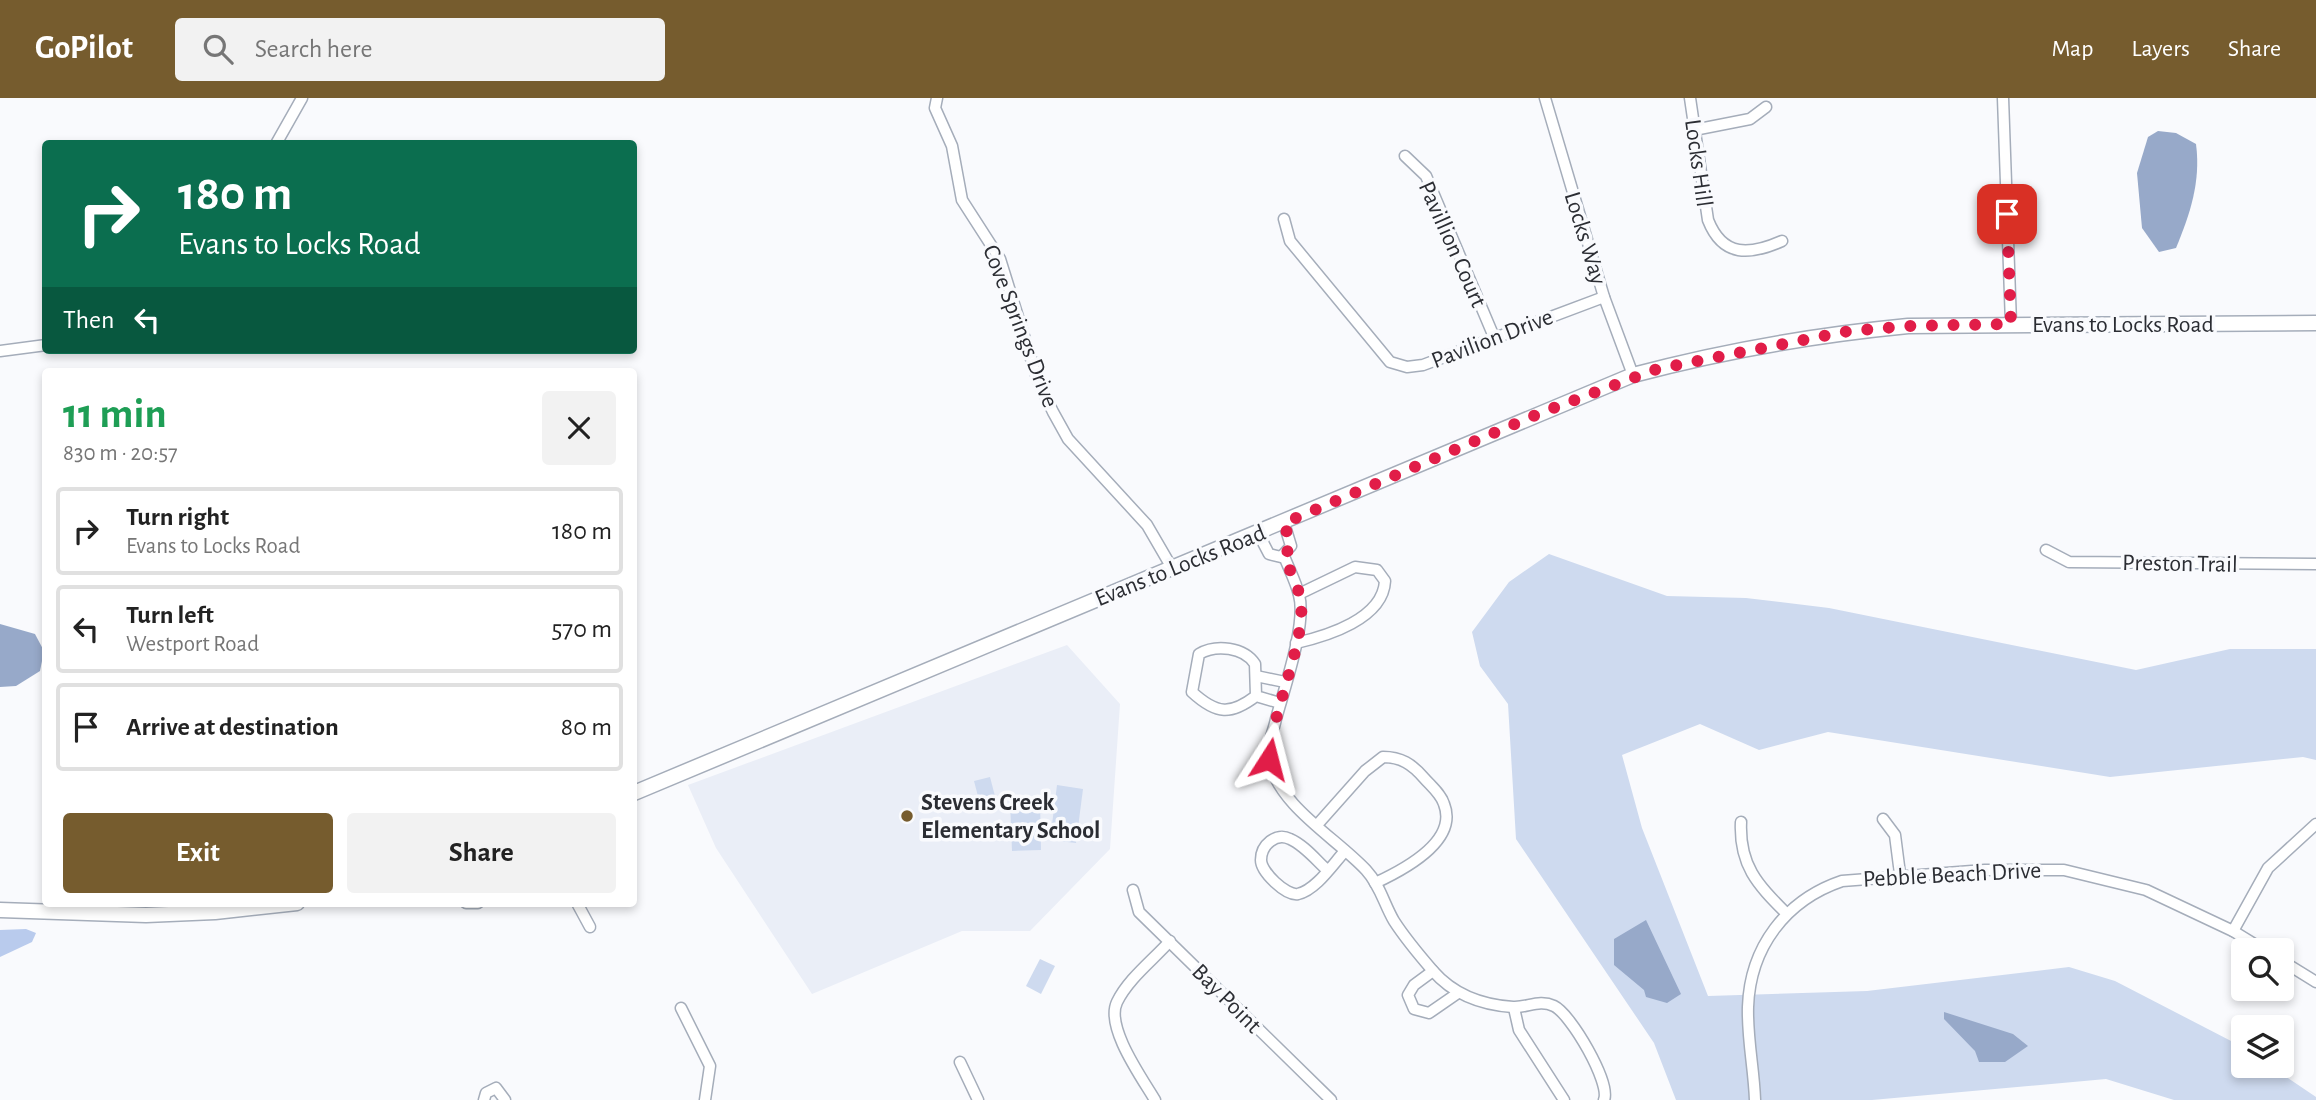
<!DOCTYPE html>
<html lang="en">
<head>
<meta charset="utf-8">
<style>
	body { margin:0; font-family:"Alegreya Sans",sans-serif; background:#f2f2f2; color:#222; height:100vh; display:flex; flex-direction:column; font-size:26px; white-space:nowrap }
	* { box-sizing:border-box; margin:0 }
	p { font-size:23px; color:#767676 }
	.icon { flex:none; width:38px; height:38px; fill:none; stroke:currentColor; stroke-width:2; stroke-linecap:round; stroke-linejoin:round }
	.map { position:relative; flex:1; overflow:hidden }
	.panel { position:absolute; left:42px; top:270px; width:595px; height:539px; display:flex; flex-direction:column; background:#fff; border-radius:7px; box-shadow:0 4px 10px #0003 }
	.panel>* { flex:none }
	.hud { position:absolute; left:42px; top:42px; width:595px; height:214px; border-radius:7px; box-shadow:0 4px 10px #0003; background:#0b6e4f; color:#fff; overflow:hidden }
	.fabs { position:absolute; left:2231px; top:840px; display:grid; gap:14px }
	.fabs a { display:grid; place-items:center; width:63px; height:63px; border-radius:7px; background:#fff; box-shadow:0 4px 10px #0003; font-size:35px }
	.pin { position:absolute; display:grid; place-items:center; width:60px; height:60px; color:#fff; margin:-30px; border-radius:14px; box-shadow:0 4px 10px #0006 }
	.me { position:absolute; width:77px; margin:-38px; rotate:9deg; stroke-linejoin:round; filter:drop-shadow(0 0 5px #0008) }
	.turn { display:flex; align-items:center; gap:24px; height:147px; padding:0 21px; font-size:32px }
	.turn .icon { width:91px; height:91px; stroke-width:2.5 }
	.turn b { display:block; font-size:49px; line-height:60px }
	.then { display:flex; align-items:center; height:66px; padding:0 21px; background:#0003; gap:14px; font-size:26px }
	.round { display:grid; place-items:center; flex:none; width:74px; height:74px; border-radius:7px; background:#f2f2f2 }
	.headline { display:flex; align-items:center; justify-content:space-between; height:119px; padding:0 21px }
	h1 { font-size:42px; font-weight:700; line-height:52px; color:#1e9e55 }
	.button { display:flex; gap:14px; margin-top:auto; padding:14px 21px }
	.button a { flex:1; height:80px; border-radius:7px; background:#765c2e; color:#fff; font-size:28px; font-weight:700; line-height:80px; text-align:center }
	.button a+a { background:#f2f2f2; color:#222 }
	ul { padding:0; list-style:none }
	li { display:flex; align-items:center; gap:21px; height:88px; margin:0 14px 10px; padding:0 7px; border:4px solid #e0e0e0; border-radius:7px }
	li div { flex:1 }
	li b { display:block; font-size:26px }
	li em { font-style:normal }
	header { display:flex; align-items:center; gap:42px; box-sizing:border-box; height:98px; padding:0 35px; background:#765c2e; color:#fff }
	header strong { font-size:33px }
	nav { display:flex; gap:38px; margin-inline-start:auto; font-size:24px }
	.search { width:490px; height:63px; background:#f2f2f2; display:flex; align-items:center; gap:18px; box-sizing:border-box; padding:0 24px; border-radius:7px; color:#767676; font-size:26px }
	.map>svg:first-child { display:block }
	.built { fill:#eaeef7 }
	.green { fill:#cedaef }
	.forest { fill:#b9cbed }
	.water { fill:#97a9c9 }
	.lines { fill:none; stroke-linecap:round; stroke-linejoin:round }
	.minor-casing { stroke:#a5adba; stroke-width:13 }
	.tertiary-casing { stroke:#a5adba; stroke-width:17 }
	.minor { stroke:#fff; stroke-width:10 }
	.tertiary { stroke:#fff; stroke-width:14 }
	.route { stroke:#e11d48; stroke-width:12; stroke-dasharray:0 21.6 }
	.poi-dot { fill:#765c2e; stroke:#f9fafd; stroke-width:2.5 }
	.labels { text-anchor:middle; stroke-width:7; stroke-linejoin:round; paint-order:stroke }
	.street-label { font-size:24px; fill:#2b2d33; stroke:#f9fafd }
	.poi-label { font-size:24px; font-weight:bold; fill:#2b2d33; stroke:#f9fafd; text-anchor:start }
</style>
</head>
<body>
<header>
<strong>GoPilot</strong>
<div class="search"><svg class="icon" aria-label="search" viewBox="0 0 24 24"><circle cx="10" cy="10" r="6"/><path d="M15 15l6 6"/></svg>Search here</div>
<nav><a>Map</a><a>Layers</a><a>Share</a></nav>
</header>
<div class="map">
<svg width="2316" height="1002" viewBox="0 0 2316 1002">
	<rect width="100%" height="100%" fill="#f9fafd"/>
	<polygon class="built" points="1067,547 1120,606 1110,751 1030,833 962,833 812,896 716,750 688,687"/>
	<g class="green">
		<polygon points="1549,456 1667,498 1746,500 1829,510 2136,572 2230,551 2316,551 2316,662 2303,659 2110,679 1828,634 1759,652 1700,626 1622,657 1642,730 1708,898 1867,893 2069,869 2115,883 2233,944 2243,951 2244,968 2270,968 2316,999 2316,1002 2174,1002 2106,981 1872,1002 1676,1002 1654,945 1516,741 1508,606 1480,568 1472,534 1509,484"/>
		<polygon points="990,679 996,702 980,706 974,683"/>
		<polygon points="1057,687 1083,691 1076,745 1050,742"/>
		<polygon points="1040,702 1041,752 1012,753 1010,703"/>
		<polygon points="1040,861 1055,868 1041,896 1026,888"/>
	</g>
	<polygon class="forest" points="26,831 36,835 32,844 0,859 0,832"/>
	<g class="water">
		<path d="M2158 33 2176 35 2196 46C2201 84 2190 116 2176 150L2159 154 2142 130 2137 75 2148 39Z"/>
		<polygon points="0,526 35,536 44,553 40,573 16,588 0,589"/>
		<polygon points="1646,822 1681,896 1667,905 1646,899 1644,892 1614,867 1614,841"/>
		<polygon points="1944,914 2013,936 2028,948 2005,964 1979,964 1975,953 1944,921"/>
	</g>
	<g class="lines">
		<g class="minor-casing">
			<g id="minor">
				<polyline points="937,0 935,10 952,48 962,102 1000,161 1038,283 1053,314 1068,341 1147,427 1172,470"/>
				<polyline points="1545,0 1604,199 1633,277"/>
				<path d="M1690 0 1708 122C1723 160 1750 157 1782 143"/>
				<polyline points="2003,0 2011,226"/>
				<polyline points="1694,32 1750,21 1766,9"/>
				<polyline points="276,46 302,0"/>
				<polyline points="1405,58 1426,78 1494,239"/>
				<polyline points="1284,121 1290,143 1390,264 1407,269 1423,267 1604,199"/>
				<polyline points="0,253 46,247"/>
				<polyline points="1258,435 1269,456 1281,459 1291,448 1284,425"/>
				<polyline points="2046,452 2069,464 2316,466"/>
				<path d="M1284 458C1289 471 1296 484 1299 497 1307 526 1284 591 1276 621 1273 635 1266 649 1269 663 1280 709 1335 739 1366 772 1380 787 1384 806 1394 823 1405 840 1420 858 1433 873 1453 896 1482 907 1513 909 1527 910 1539 901 1554 908 1571 916 1611 985 1604 1002"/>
				<path d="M1296 545C1327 538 1383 521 1385 483L1377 472 1355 469 1299 496"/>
				<polyline points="1256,578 1285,584"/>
				<path d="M1256 598 1255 566C1244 549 1216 546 1199 556L1192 594C1217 617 1231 617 1256 598L1280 605"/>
				<polyline points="1883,721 1895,737 1900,776"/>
				<path d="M1741 724C1739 767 1757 786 1786 815"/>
				<path d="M1317 727 1365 673 1383 659C1401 659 1412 666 1424 680 1431 688 1441 696 1444 706 1459 744 1401 773 1375 785"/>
				<path d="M1327 772C1316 762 1304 747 1290 741 1276 734 1261 747 1261 762 1261 774 1286 798 1298 796 1316 792 1333 766 1345 753"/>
				<polyline points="1133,792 1139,814 1331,1002"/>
				<polyline points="466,805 478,805"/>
				<polyline points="577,805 590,829"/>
				<polyline points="2233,833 2268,770 2316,726"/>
				<polyline points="2282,863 2316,884"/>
				<polyline points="1433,873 1414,887 1408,897 1414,911 1429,915 1458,895"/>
				<polyline points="681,910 710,968 705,1002"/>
				<polyline points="1514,910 1519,932 1564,1002"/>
				<polyline points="960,964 978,1002"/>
				<polyline points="484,1002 486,995 496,990 505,1002"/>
				<path d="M1155 1002C1142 980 1105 929 1117 904 1128 881 1153 862 1170 843"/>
				<path d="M1755 1002C1754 971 1747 940 1748 909 1750 849 1786 802 1842 783L1985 772H2064L2146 792 2233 833 2264 852"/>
			</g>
		</g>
		<g class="tertiary-casing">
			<g id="tertiary">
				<path d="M634 695 1633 277C1723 253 1815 237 1908 228L2316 225"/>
				<polyline points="0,812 146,817 215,814 297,805"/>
			</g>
		</g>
		<use href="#minor" class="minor"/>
		<use href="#tertiary" class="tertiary"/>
	</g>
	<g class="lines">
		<path class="route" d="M1269 661C1271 615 1309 538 1300 498 1296 484 1289 471 1284 458L1291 448 1284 425 1543 314 1657 271 1849 233 1908 228 2011 226 2007 116"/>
	</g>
	<circle class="poi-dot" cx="907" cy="718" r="7"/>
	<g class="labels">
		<g class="street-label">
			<text transform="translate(1699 65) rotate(82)" y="8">Locks Hill</text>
			<text transform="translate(1586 140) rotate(73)" y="8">Locks Way</text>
			<text transform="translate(1453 146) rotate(66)" y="8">Pavillion Court</text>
			<text x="2123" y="234">Evans to Locks Road</text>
			<text transform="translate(1021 228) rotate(69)" y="8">Cove Springs Drive</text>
			<text transform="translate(1492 240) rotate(-21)" y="8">Pavilion Drive</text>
			<text transform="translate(2180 465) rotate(1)" y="8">Preston Trail</text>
			<text transform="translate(1180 467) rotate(-22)" y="8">Evans to Locks Road</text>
			<text transform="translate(1952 776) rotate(-3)" y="8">Pebble Beach Drive</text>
			<text transform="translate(1227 900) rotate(45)" y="8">Bay Point</text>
		</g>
		<g class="poi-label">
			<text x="921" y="712">Stevens Creek<tspan x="921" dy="28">Elementary School</tspan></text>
		</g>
	</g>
</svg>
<div class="fabs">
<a><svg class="icon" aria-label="search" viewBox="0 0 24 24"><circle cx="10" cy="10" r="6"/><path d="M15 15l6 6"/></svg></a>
<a><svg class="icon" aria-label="layers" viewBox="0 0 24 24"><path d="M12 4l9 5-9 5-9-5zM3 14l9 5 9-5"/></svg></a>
</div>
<div class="pin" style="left:2007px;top:116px;background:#d93025"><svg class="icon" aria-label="arrive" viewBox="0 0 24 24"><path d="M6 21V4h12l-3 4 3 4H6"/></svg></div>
<svg class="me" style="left:1269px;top:661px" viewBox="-20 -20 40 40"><path d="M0-17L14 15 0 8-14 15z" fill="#e11d48" stroke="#fff" stroke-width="4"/></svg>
<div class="hud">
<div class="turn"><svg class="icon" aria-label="right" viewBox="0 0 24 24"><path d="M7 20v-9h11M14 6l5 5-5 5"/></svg><div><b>180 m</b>Evans to Locks Road</div></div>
<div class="then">Then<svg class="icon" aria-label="left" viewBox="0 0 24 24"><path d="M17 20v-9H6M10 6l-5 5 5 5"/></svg></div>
</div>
<section class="panel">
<div class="headline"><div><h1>11 min</h1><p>830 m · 20:57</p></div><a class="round"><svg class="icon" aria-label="close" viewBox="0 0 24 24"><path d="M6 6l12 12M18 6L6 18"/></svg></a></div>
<ul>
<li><svg class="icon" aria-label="right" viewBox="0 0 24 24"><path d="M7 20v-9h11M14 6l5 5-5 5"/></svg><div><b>Turn right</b><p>Evans to Locks Road</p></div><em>180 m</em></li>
<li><svg class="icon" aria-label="left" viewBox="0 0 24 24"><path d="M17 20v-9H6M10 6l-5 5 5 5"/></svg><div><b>Turn left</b><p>Westport Road</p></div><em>570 m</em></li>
<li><svg class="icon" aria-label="arrive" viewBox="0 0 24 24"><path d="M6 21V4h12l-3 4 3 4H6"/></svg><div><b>Arrive at destination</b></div><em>80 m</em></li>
</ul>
<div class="button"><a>Exit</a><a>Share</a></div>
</section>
</div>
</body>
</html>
